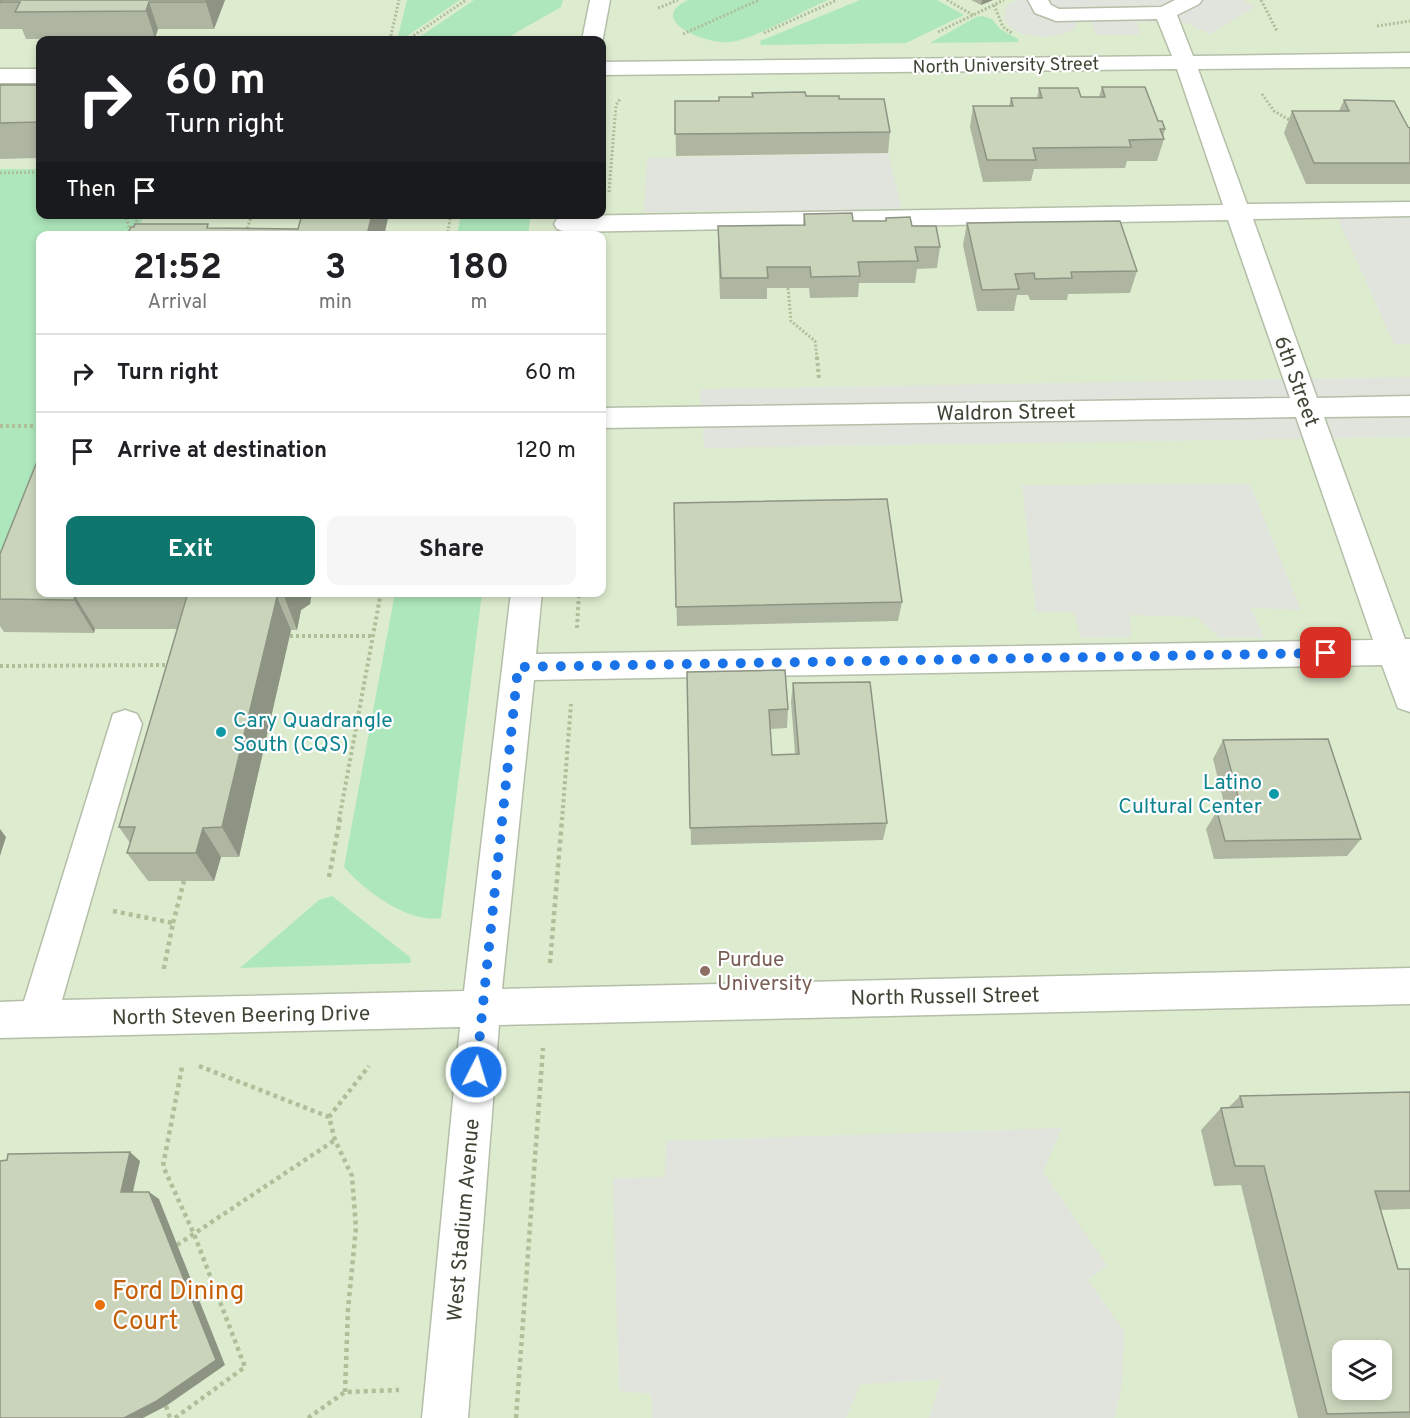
<!DOCTYPE html>
<html lang="en">
<head>
<meta charset="utf-8">
<style>
	body { margin:0; font-family:Overpass,sans-serif; background:#f6f6f6; color:#202124; height:100vh; display:flex; flex-direction:column; font-size:22px; white-space:nowrap }
	* { box-sizing:border-box; margin:0 }
	p { font-size:20px; color:#757577 }
	.icon { flex:none; width:33px; height:33px; fill:none; stroke:currentColor; stroke-width:2; stroke-linecap:round; stroke-linejoin:round }
	.map { position:relative; flex:1; overflow:hidden }
	.sheet { position:absolute; left:36px; top:231px; width:570px; height:366px; display:flex; flex-direction:column; background:#fff; border-radius:12px; box-shadow:0 3px 9px #0003 }
	.sheet>* { flex:none }
	.top-card { position:absolute; left:36px; top:36px; width:570px; height:183px; border-radius:12px; box-shadow:0 3px 9px #0003; background:#202124; color:#fff; overflow:hidden }
	.fabs { position:absolute; left:1332px; top:1340px; display:grid; gap:12px }
	.fabs a { display:grid; place-items:center; width:60px; height:60px; border-radius:12px; background:#fff; box-shadow:0 3px 9px #0003; font-size:30px }
	.pin { position:absolute; display:grid; place-items:center; width:51px; height:51px; color:#fff; margin:-26px; border-radius:12px; box-shadow:0 3px 9px #0006 }
	.me { position:absolute; width:66px; margin:-33px; rotate:5deg; stroke-linejoin:round; filter:drop-shadow(0 0 4px #0008) }
	.turn { display:flex; align-items:center; gap:21px; height:126px; padding:0 30px; font-size:27px }
	.turn .icon { width:78px; height:78px; stroke-width:2.5 }
	.turn b { display:block; font-size:42px; line-height:51px }
	.then { display:flex; align-items:center; height:57px; padding:0 30px; background:#0003; gap:12px; font-size:22px }
	.eta { display:flex; justify-content:space-evenly; align-items:center; height:102px; text-align:center }
	.eta b { font-size:36px; font-weight:700; line-height:42px }
	.primary-button { display:flex; gap:12px; margin-top:auto; padding:12px 30px }
	.primary-button a { flex:1; height:69px; border-radius:12px; background:#0f766e; color:#fff; font-size:24px; font-weight:700; line-height:69px; text-align:center }
	.primary-button a+a { background:#f6f6f6; color:#202124 }
	ul { padding:0; list-style:none }
	li { display:flex; align-items:center; gap:18px; height:78px; padding:0 30px; border-top:2px solid #e0e0e0 }
	li div { flex:1 }
	li b { display:block; font-size:22px }
	li em { font-style:normal }
	.map>svg:first-child { display:block }
	.education { fill:#ddeccf; fill-rule:evenodd }
	.green { fill:#aee7bc }
	.parking { fill:#e1e3dd }
	.lines { fill:none; stroke-linecap:round; stroke-linejoin:round }
	.minor-casing { stroke:#b4bea8; stroke-width:3 }
	.path-far2 { stroke:#afbf99; stroke-width:3; stroke-dasharray:2 2; stroke-linecap:butt }
	.path-far1 { stroke:#afbf99; stroke-width:4; stroke-dasharray:3 3; stroke-linecap:butt }
	.path { stroke:#afbf99; stroke-width:4.5; stroke-dasharray:4 4; stroke-linecap:butt }
	.minor { fill:#fff; fill-rule:evenodd }
	.wall { fill:#aeb6a1 }
	.shaded-wall { fill:#8d9483 }
	.building { fill:#cad4bb; stroke:#8d9483; stroke-width:1.5; fill-rule:evenodd }
	.route { stroke:#1a73e8; stroke-width:10; stroke-dasharray:0 18 }
	.culture-dot { fill:#0f9aa8; stroke:#fff; stroke-width:2 }
	.education-dot { fill:#8d6e63; stroke:#fff; stroke-width:2 }
	.food-dot { fill:#e8710a; stroke:#fff; stroke-width:2 }
	.labels { text-anchor:middle; stroke-width:4.5; stroke-linejoin:round; paint-order:stroke }
	.far-street-label { font-size:18px; fill:#3e4535; stroke:#fff }
	.street-label { font-size:21px; fill:#3e4535; stroke:#fff }
	.culture-label { font-size:21px; fill:#0d838f; stroke:#fff; text-anchor:start }
	.education-label { font-size:21px; fill:#785e54; stroke:#fff; text-anchor:start }
	.near-food-label { font-size:26px; fill:#c56008; stroke:#fff; text-anchor:start }
</style>
</head>
<body>
<div class="map">
<svg width="1410" height="1418" viewBox="0 0 1410 1418">
	<rect width="100%" height="100%" fill="#ecf2e5"/>
	<path class="education" d="M0 0H1410V1418H0ZM40 40H602V214H40ZM40 236H602V592H40ZM1342 1350H1382V1389H1342Z"/>
	<g class="green">
		<polygon points="407,0 460,0 401,40 397,40"/>
		<polygon points="474,0 563,0 561,7 503,40 415,40"/>
		<path d="M688 0H828C803 11 755 39 730 42 706 45 645 20 688 0Z"/>
		<polygon points="860,0 937,0 964,15 906,43 761,45 760,41"/>
		<polygon points="982,16 992,19 1000,29 1018,39 1018,42 930,43 976,17"/>
		<polygon points="0,169 40,169 40,214 144,215 136,235 40,236 40,473 0,574"/>
		<polygon points="461,215 531,215 528,235 457,235"/>
		<path d="M395 593H482L441 918C408 924 364 890 344 867Z"/>
		<polygon points="332,896 410,957 411,963 240,968 319,900"/>
	</g>
	<g class="parking">
		<polygon points="1017,0 1243,0 1255,7 1210,34 1187,23 1137,22 1141,35 1096,35 1090,21 1079,20 1074,29 1061,35 1043,37 1022,34 1009,27 1004,18 1007,5"/>
		<polygon points="888,153 902,209 644,212 647,158"/>
		<polygon points="1337,217 1410,218 1410,344 1394,344"/>
		<polygon points="1410,377 1410,437 704,448 700,389"/>
		<polygon points="1250,484 1301,610 1251,608 1264,638 1220,638 1197,617 1130,615 1131,637 1081,638 1074,612 1036,612 1022,485"/>
		<polygon points="1062,1128 1043,1172 1107,1265 1088,1280 1124,1331 1122,1386 1114,1418 929,1418 941,1380 861,1384 846,1418 652,1418 651,1394 619,1391 613,1178 665,1177 666,1141"/>
	</g>
	<g class="lines">
		<g class="minor-casing">
			<g id="minor">
				<polygon points="590,0 610,0 602,43 602,40 582,40"/>
				<polygon points="1028,0 1048,0 1051,5 1059,9 1161,7 1175,0 1202,0 1199,4 1177,15 1193,56 1410,53 1410,67 1198,69 1247,204 1410,202 1410,216 1253,219 1317,398 1410,396 1410,416 1324,417 1405,639 1410,639 1410,712 1398,708 1382,665 534,680 502,989 1410,968 1410,1004 499,1025 468,1418 422,1418 460,1027 0,1038 0,1002 24,1001 113,714 125,710 137,714 142,724 62,1000 464,991 511,592 542,592 536,654 1373,640 1296,417 602,428 602,408 1290,398 1228,220 566,232 557,229 554,224 557,219 566,216 1223,205 1177,69 602,75 602,62 1172,56 1157,19 1056,21 1035,13"/>
				<rect x="0" y="69" width="40" height="14"/>
			</g>
		</g>
		<g class="path-far2">
			<polyline points="947,0 973,15"/>
			<polyline points="1261,0 1277,31"/>
			<polyline points="994,5 1003,27 1012,33"/>
			<polyline points="658,8 678,0"/>
			<polyline points="1377,26 1410,21"/>
			<polyline points="938,32 1004,0"/>
			<polyline points="764,33 837,0"/>
			<polyline points="683,34 759,0"/>
			<polyline points="390,40 399,0"/>
			<polyline points="407,40 466,0"/>
			<polyline points="1262,94 1274,111 1293,122"/>
			<polyline points="0,173 40,172"/>
			<polyline points="609,192 616,105 620,99"/>
			<polyline points="125,214 130,231"/>
			<polyline points="129,236 140,214"/>
			<polyline points="245,236 252,214"/>
			<polyline points="447,236 451,214"/>
			<polyline points="788,288 791,321 815,341 817,358"/>
			<polyline points="602,299 605,256"/>
		</g>
		<g class="path-far1">
			<polyline points="817,357 819,379"/>
			<polyline points="0,426 40,426"/>
			<polyline points="577,628 579,592"/>
			<polyline points="290,636 374,636"/>
			<polyline points="0,666 171,665"/>
			<polyline points="339,820 381,592"/>
			<polyline points="562,820 571,704"/>
		</g>
		<g class="path">
			<polyline points="329,877 340,819"/>
			<polyline points="113,911 173,923 163,973"/>
			<polyline points="173,923 184,881"/>
			<polyline points="550,963 562,819"/>
			<polyline points="199,1066 329,1117"/>
			<polyline points="177,1245 335,1140"/>
			<polyline points="345,1392 348,1309 356,1228 352,1176 335,1140 329,1117 369,1066"/>
			<polyline points="166,1406 170,1418"/>
			<polyline points="175,1418 245,1367 194,1234 163,1166 182,1067"/>
			<polyline points="308,1418 345,1392 399,1390"/>
			<polyline points="516,1418 543,1048"/>
		</g>
		<use href="#minor" class="minor"/>
	</g>
	<g class="wall">
		<polygon points="0,0 225,0 214,29 158,29 155,38 26,39 22,29 0,29"/>
		<polygon points="971,0 993,0 981,5"/>
		<polygon points="0,85 40,85 40,158 0,159"/>
		<polygon points="1102,87 1158,121 1165,129 1163,137 1164,139 1157,161 1127,161 1125,168 1034,169 1031,181 983,182 970,127 973,106 1009,106 1011,98 1037,98 1039,88 1081,97 1099,97"/>
		<polygon points="806,96 839,99 890,132 888,153 676,156 675,101 719,101"/>
		<polygon points="1344,100 1408,127 1410,128 1410,184 1306,184 1284,133 1292,111 1339,111"/>
		<polygon points="804,214 853,221 885,221 886,218 912,226 940,247 937,268 917,269 915,283 859,283 858,297 810,298 809,288 767,288 767,299 720,299 718,247 718,226 803,225"/>
		<polygon points="967,223 1137,271 1130,293 1068,294 1067,300 1030,300 1028,295 1017,295 1014,311 977,311 963,245"/>
		<polygon points="674,503 902,602 898,621 677,626"/>
		<polygon points="0,554 40,592 312,592 310,604 301,610 297,630 291,630 239,857 221,857 214,881 148,881 127,853 130,843 119,827 177,629 95,629 94,633 4,632 0,626"/>
		<polygon points="687,672 788,709 787,728 770,729 772,755 795,754 791,702 793,683 887,823 883,840 691,845"/>
		<polygon points="1223,740 1361,839 1347,856 1214,859 1206,829 1217,811 1226,811 1213,759"/>
		<polygon points="1410,1092 1410,1209 1380,1210 1398,1269 1410,1269 1410,1418 1298,1418 1241,1185 1214,1186 1201,1130 1221,1108 1228,1108 1240,1096"/>
	</g>
	<g class="shaded-wall">
		<polygon points="207,0 225,0 214,29 206,2"/>
		<polygon points="982,0 993,0 981,5"/>
		<polygon points="149,2 158,29 155,38 146,11"/>
		<polygon points="372,214 389,214 384,236 369,236 368,231"/>
		<polygon points="284,592 312,592 310,604 301,610 297,630 284,596"/>
		<polygon points="75,596 95,629 94,633 74,600"/>
		<polygon points="277,597 291,630 239,857 222,827"/>
		<polygon points="203,828 221,857 214,881 196,853"/>
		<polygon points="0,829 6,837 0,856"/>
		<polygon points="130,1152 140,1161 131,1200 121,1192"/>
		<polygon points="149,1192 159,1199 225,1365 166,1406 143,1418 124,1418"/>
	</g>
	<g class="building">
		<polygon points="0,0 207,0 206,2 149,2 146,11 15,12 20,2 0,2"/>
		<polygon points="0,85 40,85 40,122 0,123"/>
		<polygon points="1102,87 1145,87 1158,121 1162,121 1165,129 1160,129 1164,139 1129,140 1131,147 1033,148 1036,160 987,160 973,106 1013,106 1011,98 1042,98 1039,88 1078,88 1081,97 1105,97"/>
		<polygon points="805,92 806,96 839,96 839,99 884,99 890,132 675,134 675,101 719,101 719,97 753,97 752,93"/>
		<polygon points="1344,100 1394,101 1408,127 1410,128 1410,163 1314,163 1292,111 1349,111"/>
		<polygon points="852,213 853,221 886,221 886,218 910,217 912,226 936,226 940,247 915,247 918,261 858,262 860,276 811,277 810,267 767,267 768,278 721,278 718,226 805,225 804,214"/>
		<polygon points="302,214 372,214 368,231 373,231 371,236 127,236 131,227 134,227 135,224 208,224 207,228 298,229"/>
		<polygon points="1120,221 1137,271 1071,272 1072,278 1035,279 1034,273 1015,274 1019,289 982,290 967,223"/>
		<polygon points="40,454 40,592 284,592 284,596 277,597 222,827 203,828 196,853 127,853 135,827 119,827 187,596 75,596 74,600 0,599 0,554"/>
		<polygon points="887,499 902,602 676,607 674,503"/>
		<polygon points="785,670 788,709 769,710 772,755 799,754 793,683 870,682 887,823 690,828 687,672"/>
		<polygon points="1328,739 1361,839 1225,841 1217,811 1242,811 1223,740"/>
		<path d="M1410 1092V1191H1375L1398 1269H1410V1412L1327 1414 1264 1166H1235L1221 1108 1243 1107 1240 1096ZM1342 1350H1382V1389H1342Z"/>
		<polygon points="130,1152 121,1192 149,1192 216,1360 155,1402 124,1418 0,1418 0,1161 7,1160 8,1154"/>
	</g>
	<g class="lines">
		<polyline class="route" points="476,1072 518,667 1326,653"/>
	</g>
	<g class="culture-dot">
		<circle cx="221" cy="732" r="6"/>
		<circle cx="1274" cy="794" r="6"/>
	</g>
	<circle class="education-dot" cx="705" cy="971" r="6"/>
	<circle class="food-dot" cx="100" cy="1305" r="6"/>
	<g class="labels">
		<g class="far-street-label">
			<text transform="translate(1006 65) rotate(-1)" y="6">North University Street</text>
		</g>
		<g class="street-label">
			<text transform="translate(1297 381) rotate(70)" y="7">6th Street</text>
			<text transform="translate(1006 412) rotate(-1)" y="7">Waldron Street</text>
			<text transform="translate(945 996) rotate(-1)" y="7">North Russell Street</text>
			<text transform="translate(241 1015) rotate(-1)" y="7">North Steven Beering Drive</text>
			<text transform="translate(463 1220) rotate(-85)" y="7">West Stadium Avenue</text>
		</g>
		<g class="culture-label">
			<text x="233" y="727">Cary Quadrangle<tspan x="233" dy="24">South (CQS)</tspan></text>
			<text x="1262" y="789" text-anchor="end">Latino<tspan x="1262" dy="24">Cultural Center</tspan></text>
		</g>
		<g class="education-label">
			<text x="717" y="966">Purdue<tspan x="717" dy="24">University</tspan></text>
		</g>
		<g class="near-food-label">
			<text x="112" y="1299">Ford Dining<tspan x="112" dy="30">Court</tspan></text>
		</g>
	</g>
</svg>
<div class="fabs">
<a><svg class="icon" aria-label="layers" viewBox="0 0 24 24"><path d="M12 4l9 5-9 5-9-5zM3 14l9 5 9-5"/></svg></a>
</div>
<div class="pin" style="left:1326px;top:653px;background:#d93025"><svg class="icon" aria-label="arrive" viewBox="0 0 24 24"><path d="M6 21V4h12l-3 4 3 4H6"/></svg></div>
<svg class="me" style="left:476px;top:1072px" viewBox="-20 -20 40 40"><circle r="17" fill="#1a73e8" stroke="#fff" stroke-width="3"/><path d="M0-11L8 9 0 5-8 9z" fill="#fff"/></svg>
<div class="top-card">
<div class="turn"><svg class="icon" aria-label="right" viewBox="0 0 24 24"><path d="M7 20v-9h11M14 6l5 5-5 5"/></svg><div><b>60 m</b>Turn right</div></div>
<div class="then">Then<svg class="icon" aria-label="arrive" viewBox="0 0 24 24"><path d="M6 21V4h12l-3 4 3 4H6"/></svg></div>
</div>
<section class="sheet">
<div class="eta">
<div><b>21:52</b><p>Arrival</p></div>
<div><b>3</b><p>min</p></div>
<div><b>180</b><p>m</p></div>
</div>
<ul>
<li><svg class="icon" aria-label="right" viewBox="0 0 24 24"><path d="M7 20v-9h11M14 6l5 5-5 5"/></svg><div><b>Turn right</b></div><em>60 m</em></li>
<li><svg class="icon" aria-label="arrive" viewBox="0 0 24 24"><path d="M6 21V4h12l-3 4 3 4H6"/></svg><div><b>Arrive at destination</b></div><em>120 m</em></li>
</ul>
<div class="primary-button"><a>Exit</a><a>Share</a></div>
</section>
</div>
</body>
</html>
